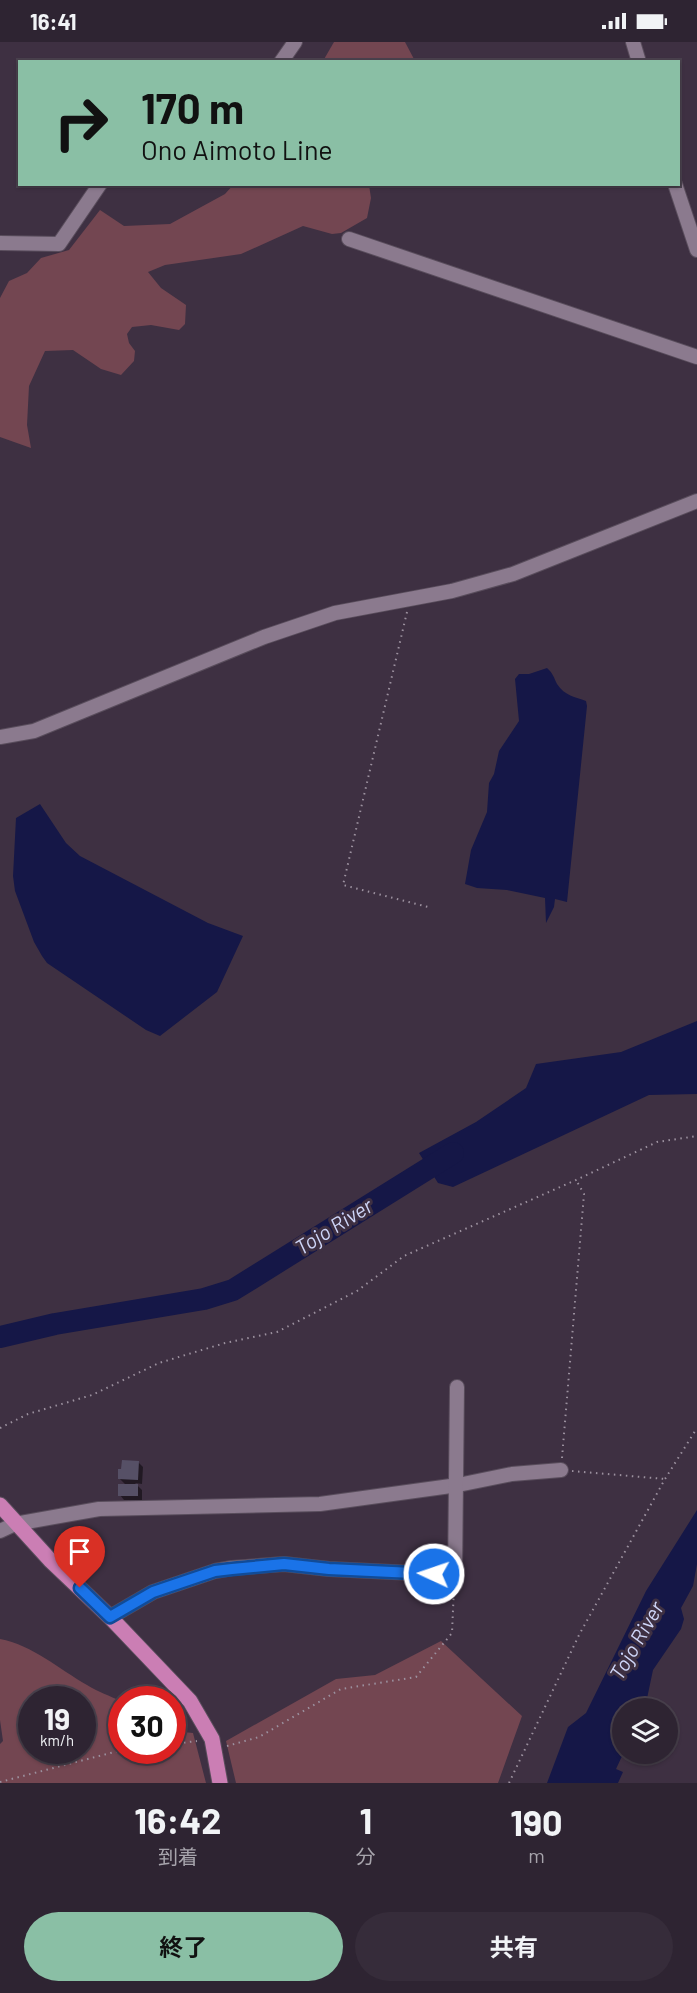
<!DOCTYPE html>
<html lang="ja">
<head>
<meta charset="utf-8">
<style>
	body { margin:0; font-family:Barlow,"Noto Sans JP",sans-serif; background:#362c3a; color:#f1f3f6; height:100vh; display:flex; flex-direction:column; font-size:22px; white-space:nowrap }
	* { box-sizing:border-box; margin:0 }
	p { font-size:20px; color:#a7a4ac }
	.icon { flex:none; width:33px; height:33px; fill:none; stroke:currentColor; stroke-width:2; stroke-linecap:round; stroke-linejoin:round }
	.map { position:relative; height:1741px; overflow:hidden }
	.sheet { display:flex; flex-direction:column; background:#2e2432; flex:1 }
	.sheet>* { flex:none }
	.hud { position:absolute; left:18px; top:18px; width:662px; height:126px; border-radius:0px; box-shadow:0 2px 4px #0004,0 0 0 2px #49414d; background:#8abfa5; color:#111; overflow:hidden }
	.controls { position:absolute; left:612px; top:1656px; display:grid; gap:12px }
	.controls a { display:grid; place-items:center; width:66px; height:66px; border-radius:50%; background:#2e2432; box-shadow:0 2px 4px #0004,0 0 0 2px #49414d; font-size:30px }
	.speed { position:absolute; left:18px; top:1644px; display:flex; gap:12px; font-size:30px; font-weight:700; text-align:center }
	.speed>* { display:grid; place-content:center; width:78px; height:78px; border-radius:50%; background:#2e2432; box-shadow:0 2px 4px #0004,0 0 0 2px #49414d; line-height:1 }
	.speed small { font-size:15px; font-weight:400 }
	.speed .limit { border:9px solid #d22; background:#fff; color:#111 }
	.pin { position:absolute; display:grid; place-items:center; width:51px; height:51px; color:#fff; margin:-62px -26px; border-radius:50% 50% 50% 0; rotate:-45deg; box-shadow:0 0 6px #0007 }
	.pin .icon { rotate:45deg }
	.me { position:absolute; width:66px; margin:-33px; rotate:273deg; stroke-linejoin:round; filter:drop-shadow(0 0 4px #0008) }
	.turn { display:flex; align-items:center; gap:21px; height:126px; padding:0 24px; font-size:27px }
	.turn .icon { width:78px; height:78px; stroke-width:2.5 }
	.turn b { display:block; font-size:42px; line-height:51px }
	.eta { display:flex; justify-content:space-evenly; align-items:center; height:102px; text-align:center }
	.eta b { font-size:36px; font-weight:700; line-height:42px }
	.cta { display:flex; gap:12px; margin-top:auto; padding:12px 24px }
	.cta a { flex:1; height:69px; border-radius:36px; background:#8abfa5; color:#111; font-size:24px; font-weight:700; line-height:69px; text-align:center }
	.cta a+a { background:#362c3a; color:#f1f3f6 }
	.status { display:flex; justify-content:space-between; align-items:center; height:42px; padding:0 30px; background:#2e2432; direction:ltr }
	.status svg { height:16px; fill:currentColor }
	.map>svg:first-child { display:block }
	.green { fill:#734651; fill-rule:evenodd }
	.water { fill:#151747 }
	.shadow { fill:#0007 }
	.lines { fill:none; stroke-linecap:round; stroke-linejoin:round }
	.river { stroke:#151747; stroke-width:22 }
	.building { fill:#565066 }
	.minor-casing { stroke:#594d5c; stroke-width:16 }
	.major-casing { stroke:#594d5c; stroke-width:17 }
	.path { stroke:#9c919f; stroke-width:2; stroke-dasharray:1.5 4.5; stroke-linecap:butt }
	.minor { stroke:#8b7a8e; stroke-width:14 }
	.major { stroke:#cb7eb4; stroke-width:15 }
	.route-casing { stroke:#114b97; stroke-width:15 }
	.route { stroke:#1a73e8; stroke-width:10 }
	.labels { text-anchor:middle; stroke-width:6; stroke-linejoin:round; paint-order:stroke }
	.water-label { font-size:21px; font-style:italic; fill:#ced5f7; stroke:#3e3042 }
</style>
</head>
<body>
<div class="status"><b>16:41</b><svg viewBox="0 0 49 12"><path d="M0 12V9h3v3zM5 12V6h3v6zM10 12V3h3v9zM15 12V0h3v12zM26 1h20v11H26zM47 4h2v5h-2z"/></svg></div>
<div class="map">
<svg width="697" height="1741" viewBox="0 0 697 1741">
	<rect width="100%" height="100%" fill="#3e3042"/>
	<g class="green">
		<polygon points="334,0 405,0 415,19 323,19"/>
		<polygon points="233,143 369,143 371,156 367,176 341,191 332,192 303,184 241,212 165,223 148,230 161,246 186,263 185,282 179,288 151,283 132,285 127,292 129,301 135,309 134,319 121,333 101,327 73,308 45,309 29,344 27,383 31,406 0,395 0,256 9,239 27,231 41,216 69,208 100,168 124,184 170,182 225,152"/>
		<path d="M0 1597C32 1603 59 1627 87 1643 98 1650 110 1654 121 1659L122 1708H172L173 1689 193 1691 206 1741H0V1702L3 1699 0 1678ZM32 1658H82V1708H32Z"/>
		<polygon points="441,1599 522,1674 498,1741 236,1741 226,1699 336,1637 375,1633"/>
	</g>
	<g class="water">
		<path d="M547 626C553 631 554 636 557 642 565 654 575 655 586 659L587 664 567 860 555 857 554 865 546 881 545 856 507 848 477 846 465 842 471 808 487 770 489 741 494 732 499 709 519 679 515 637 519 632H529Z"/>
		<polygon points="40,762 66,801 80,814 208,881 243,894 217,950 160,994 146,988 47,921 42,914 34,900 15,849 13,834 16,776"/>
		<polygon points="697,979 697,1052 649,1053 453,1145 438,1141 419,1111 476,1080 526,1046 536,1022 621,1010"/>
		<polygon points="697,1468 697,1522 693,1544 681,1566 684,1577 681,1587 653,1628 645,1666 622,1666 623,1712 616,1727 623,1730 618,1741 547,1741 568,1685 586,1671 646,1549"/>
	</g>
	<polygon class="shadow" points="138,1420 143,1425 142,1442 135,1441 142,1448 142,1458 124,1458 120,1453 126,1443 119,1436"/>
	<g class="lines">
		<polyline class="river" points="0,1295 55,1282 204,1257 233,1248 453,1111"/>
	</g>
	<g class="building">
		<polygon points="122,1418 139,1419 138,1438 118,1437 118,1427 121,1427"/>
		<rect x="118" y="1442" width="20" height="12"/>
	</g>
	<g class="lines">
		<g class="minor-casing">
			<g id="minor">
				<polyline points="633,0 639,20"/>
				<polyline points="281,20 295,0"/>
				<polyline points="675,142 697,208"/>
				<polyline points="349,197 697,315"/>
				<polyline points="0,201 59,202 100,142"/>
				<polyline points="0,695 34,689 264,595 335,571 452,549 513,532 697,459"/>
				<polyline points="0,1489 15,1482 99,1467 320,1462 458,1443 512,1432 561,1428"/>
				<polyline points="110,1575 153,1550 215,1529 232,1526 284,1522 329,1527 455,1533 457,1345"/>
			</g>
		</g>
		<g class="major-casing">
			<polyline id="major" points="0,1463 50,1518 110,1575 190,1659 212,1697 220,1741"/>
		</g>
		<g class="path">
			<polyline points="407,570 343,843 428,865"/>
			<polyline points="0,1386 28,1372 92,1353 159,1321 225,1301 277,1290 357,1249 404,1214 576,1138 657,1100 697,1094"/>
			<polyline points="562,1416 584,1152 576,1138"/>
			<polyline points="572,1429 665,1437"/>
			<polyline points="172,1702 197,1699"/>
			<polyline points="227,1704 259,1695 341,1647 416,1635 452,1591 454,1545"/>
			<polyline points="0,1740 122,1708"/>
			<polyline points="509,1741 579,1593 665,1437 697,1386"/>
		</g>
		<use href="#minor" class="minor"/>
		<use href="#major" class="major"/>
	</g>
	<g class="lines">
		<g class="route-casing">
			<polyline id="route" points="80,1546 110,1575 153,1550 215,1529 232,1527 284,1522 329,1527 434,1532"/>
		</g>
		<use href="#route" class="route"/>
	</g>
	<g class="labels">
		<g class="water-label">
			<text transform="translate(334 1185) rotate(-32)" y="7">Tojo River</text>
			<text transform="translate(637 1599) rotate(-60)" y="7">Tojo River</text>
		</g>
	</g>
</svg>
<div class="controls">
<a><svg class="icon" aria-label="layers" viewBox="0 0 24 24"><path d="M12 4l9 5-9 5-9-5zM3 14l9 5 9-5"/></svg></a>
</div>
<div class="speed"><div>19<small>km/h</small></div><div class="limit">30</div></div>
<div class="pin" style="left:80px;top:1546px;background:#d93025"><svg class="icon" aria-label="arrive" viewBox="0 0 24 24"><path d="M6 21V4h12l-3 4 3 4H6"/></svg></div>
<svg class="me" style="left:434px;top:1532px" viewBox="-20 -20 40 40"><circle r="17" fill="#1a73e8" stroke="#fff" stroke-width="3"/><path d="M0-11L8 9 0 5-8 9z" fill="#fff"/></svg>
<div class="hud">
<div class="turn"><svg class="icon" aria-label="right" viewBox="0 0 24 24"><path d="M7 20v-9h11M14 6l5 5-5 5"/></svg><div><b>170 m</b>Ono Aimoto Line</div></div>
</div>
</div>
<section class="sheet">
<div class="eta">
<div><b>16:42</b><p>到着</p></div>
<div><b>1</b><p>分</p></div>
<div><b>190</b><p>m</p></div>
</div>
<div class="cta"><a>終了</a><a>共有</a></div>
</section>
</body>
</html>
